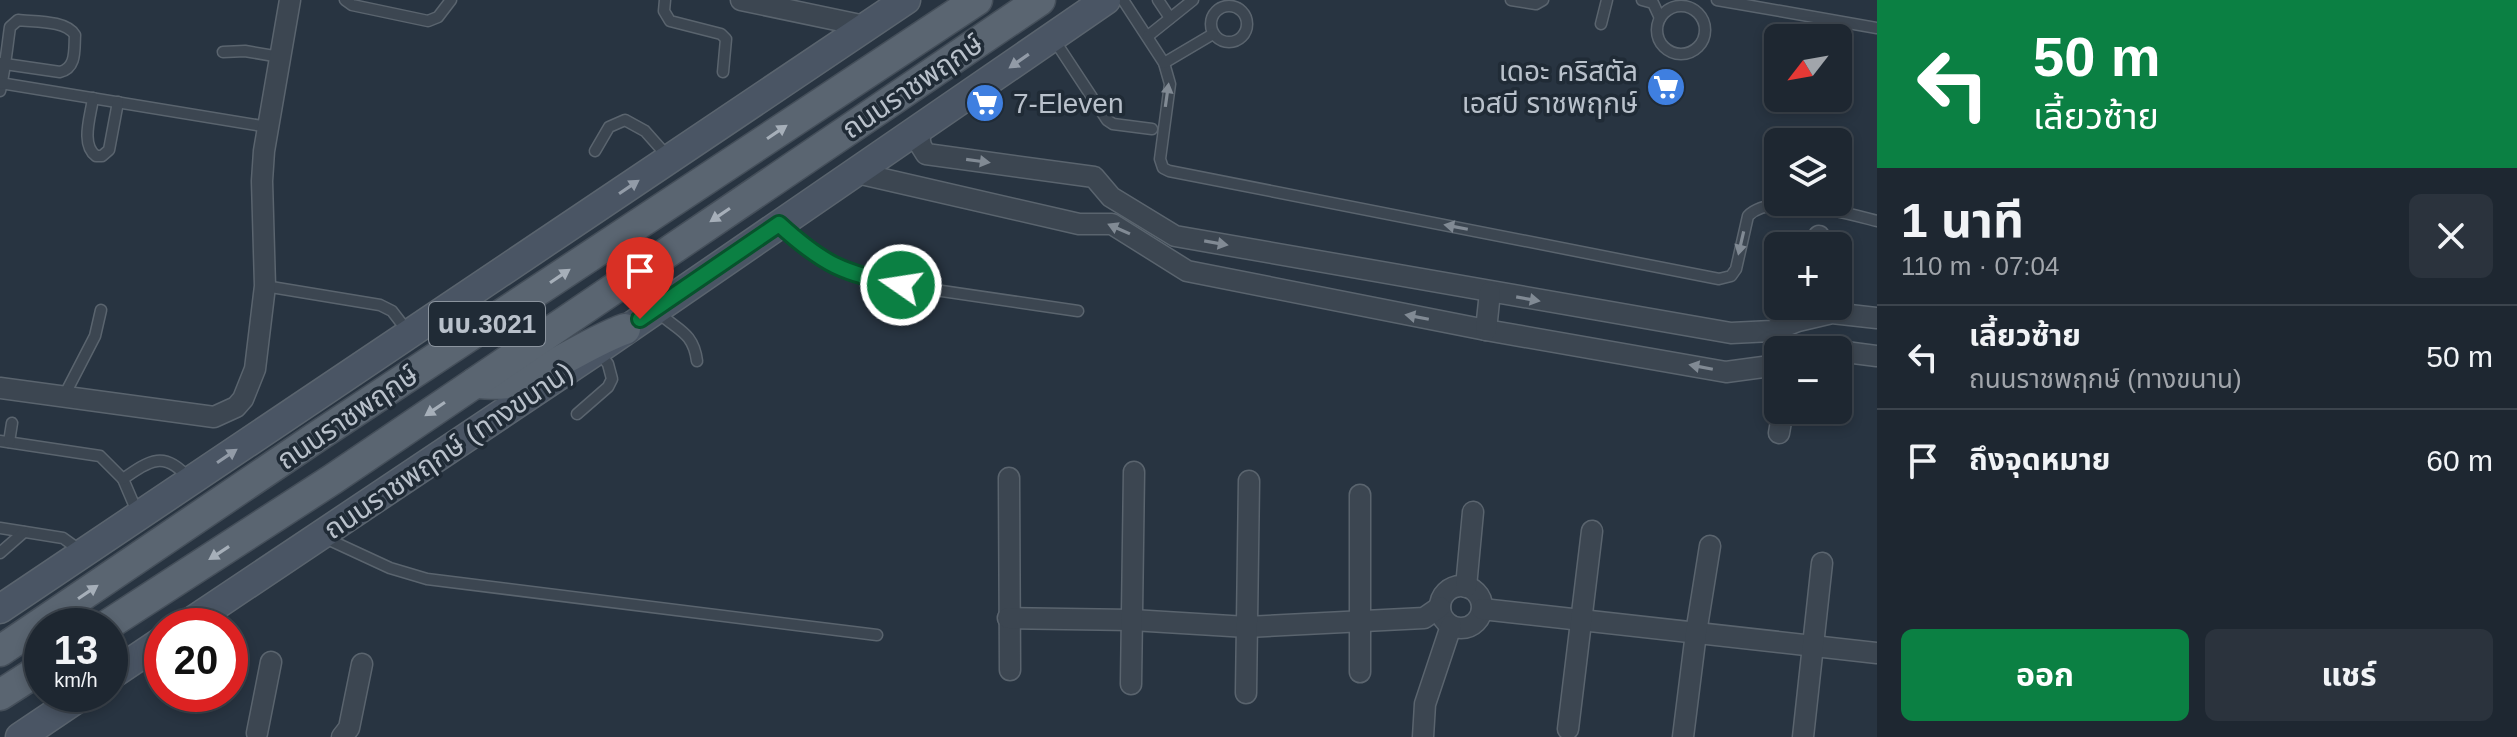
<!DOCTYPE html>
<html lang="th">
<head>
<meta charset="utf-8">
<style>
	body { margin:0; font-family:Helvetica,"Noto Sans Thai",sans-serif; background:#2b333d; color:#f1f3f6; height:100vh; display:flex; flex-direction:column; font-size:30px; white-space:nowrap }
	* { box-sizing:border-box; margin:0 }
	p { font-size:26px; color:#a1a5ab }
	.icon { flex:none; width:44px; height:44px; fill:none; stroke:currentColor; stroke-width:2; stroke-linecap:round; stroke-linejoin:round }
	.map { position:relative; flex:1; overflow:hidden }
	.details { display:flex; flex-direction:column; background:#1e2731; width:640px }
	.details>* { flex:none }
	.guide { background:#0b8043; color:#fff; overflow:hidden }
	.needle { width:52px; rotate:239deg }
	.controls { position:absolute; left:1764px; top:24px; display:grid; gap:16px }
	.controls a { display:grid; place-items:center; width:88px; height:88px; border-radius:12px; background:#1e2731; box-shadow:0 4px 12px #0003,0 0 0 2px #3c444d; font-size:40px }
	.speed { position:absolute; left:24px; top:608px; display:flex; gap:16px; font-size:40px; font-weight:700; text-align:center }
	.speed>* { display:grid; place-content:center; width:104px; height:104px; border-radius:50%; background:#1e2731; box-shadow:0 4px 12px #0003,0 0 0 2px #3c444d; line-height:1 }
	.speed small { font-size:20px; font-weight:400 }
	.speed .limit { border:12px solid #d22; background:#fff; color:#111 }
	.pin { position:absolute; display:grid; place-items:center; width:68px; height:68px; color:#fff; margin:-82px -34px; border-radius:50% 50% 50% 0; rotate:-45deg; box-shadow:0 0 8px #0007 }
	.pin .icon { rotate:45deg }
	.me { position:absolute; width:88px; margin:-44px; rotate:283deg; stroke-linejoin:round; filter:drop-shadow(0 0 6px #0008) }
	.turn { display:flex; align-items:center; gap:28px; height:168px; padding:0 24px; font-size:36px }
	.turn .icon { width:104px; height:104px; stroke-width:2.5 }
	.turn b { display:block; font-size:56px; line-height:68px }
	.round { display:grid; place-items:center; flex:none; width:84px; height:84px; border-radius:12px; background:#2b333d }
	.overview { display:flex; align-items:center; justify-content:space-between; height:136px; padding:0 24px }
	h1 { font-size:48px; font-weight:700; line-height:60px }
	.action { display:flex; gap:16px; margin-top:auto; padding:16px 24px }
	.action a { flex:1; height:92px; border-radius:12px; background:#0b8043; color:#fff; font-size:32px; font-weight:700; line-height:92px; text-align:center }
	.action a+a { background:#2b333d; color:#f1f3f6 }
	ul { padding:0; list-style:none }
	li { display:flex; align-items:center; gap:24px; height:104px; padding:0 24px; border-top:2px solid #3c444d }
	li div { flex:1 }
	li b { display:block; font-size:30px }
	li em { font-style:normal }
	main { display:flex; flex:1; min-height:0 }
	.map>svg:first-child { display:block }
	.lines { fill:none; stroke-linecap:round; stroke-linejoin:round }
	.service-casing { stroke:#5a646e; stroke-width:13 }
	.minor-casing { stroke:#5a646e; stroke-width:23 }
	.secondary-casing { stroke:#5a646e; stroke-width:31 }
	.primary-casing { stroke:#454f5a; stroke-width:33 }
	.service { stroke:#3c4651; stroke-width:10 }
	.minor { stroke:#3c4651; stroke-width:20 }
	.secondary { stroke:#4a5564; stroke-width:28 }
	.primary { stroke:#5a6571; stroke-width:30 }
	.oneway { fill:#929ba7 }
	.oneway2 { fill:#818a94 }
	.oneway3 { fill:#a6afb9 }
	.route-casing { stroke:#07532c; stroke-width:20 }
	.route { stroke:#0b8043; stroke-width:14 }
	.labels { text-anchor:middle; stroke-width:7; stroke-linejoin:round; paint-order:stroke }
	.shield { fill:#202b36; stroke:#8b949e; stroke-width:2 }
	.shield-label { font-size:26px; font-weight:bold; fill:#b9c1cb }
	.poi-label { font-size:28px; fill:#b9c1cb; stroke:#202b36; text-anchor:end }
	.street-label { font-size:28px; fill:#b9c1cb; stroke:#202b36 }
</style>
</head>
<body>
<main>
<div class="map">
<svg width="1877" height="737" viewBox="0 0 1877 737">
	<rect width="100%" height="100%" fill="#283441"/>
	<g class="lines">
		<g class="service-casing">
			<g id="service">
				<polyline points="345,0 352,5 428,21 438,17 451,0"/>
				<polyline points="665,0 664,11 670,21 721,34 726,39 723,72"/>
				<path d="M1123 0 1164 63 1170 84 1160 159 1163 168 1169 171 1719 279 1731 276 1736 269 1748 216C1772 191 1846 213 1877 221"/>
				<polyline points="1158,0 1170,18"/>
				<polyline points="1511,0 1536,4 1543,0"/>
				<polyline points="1642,0 1653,3 1660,18"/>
				<polyline points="1717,0 1877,28"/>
				<circle cx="1229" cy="24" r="18"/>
				<circle cx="1681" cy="30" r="24"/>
				<polyline points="1601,24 1607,0"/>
				<polyline points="1148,36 1193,0"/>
				<polyline points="1053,38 1107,120 1113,124 1152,129"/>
				<polyline points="223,52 245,51 280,57"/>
				<path d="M0 63 5 64 60 72C77 68 74 49 75 35 66 20 35 22 18 20L10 27C7 48 5 70 0 91"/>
				<polyline points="1164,63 1213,34"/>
				<polyline points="0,83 268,127"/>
				<path d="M93 98C91 115 80 144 96 156H102L109 150 118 102"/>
				<polyline points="595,151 609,127 625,120 645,131 669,158"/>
				<polyline points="781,226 810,252 848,273 901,285 1078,311"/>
				<polyline points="265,286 380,305 392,311 409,333"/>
				<path d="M656 310C675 330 693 330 697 361"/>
				<polyline points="64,396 95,336 101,310"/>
				<polyline points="577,414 608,387 612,379 608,364 599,352"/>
				<polyline points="0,441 100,456 123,479 138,514"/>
				<polyline points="9,442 12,423"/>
				<path d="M123 479C150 460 165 450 189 479"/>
				<polyline points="0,528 63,538 81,551"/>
				<polyline points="323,537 390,568 427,579 877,635"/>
				<polyline points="0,553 24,532"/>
			</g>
		</g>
		<g class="minor-casing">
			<g id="minor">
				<polyline points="741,0 865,26"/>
				<polyline points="918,131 921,146 926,154 1094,177 1111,197 1175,236 1731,333 1772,331 1798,321 1832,313 1877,318"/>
				<polyline points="857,173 1079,224 1112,224 1187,271 1486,330 1726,372 1778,365"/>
				<polyline points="1816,246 1819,236"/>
				<polyline points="1486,330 1490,292"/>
				<polyline points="1838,351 1877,356"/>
				<polyline points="0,388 214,417 236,407 243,399 255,369 265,286 262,181 264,151 290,0"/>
				<polyline points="1779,433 1783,410"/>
				<polyline points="1009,478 1010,670"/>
				<circle cx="1461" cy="607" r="21"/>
				<polyline points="1466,587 1473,512"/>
				<polyline points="1482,609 1877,653"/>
				<polyline points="1008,618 1132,620 1247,627 1424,618 1440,607"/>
				<polyline points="1360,672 1360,495"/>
				<polyline points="1131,684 1134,472"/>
				<polyline points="1246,693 1249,481"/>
				<polyline points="1568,729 1592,531"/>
				<polyline points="257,733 271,662"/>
				<polyline points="342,737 349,728 362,664"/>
				<polyline points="1423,737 1425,704 1451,626"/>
				<polyline points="1683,737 1696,633 1710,546"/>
				<polyline points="1803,737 1822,563"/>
			</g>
		</g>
		<g class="secondary-casing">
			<g id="secondary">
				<polyline points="0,609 906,0"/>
				<polyline points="185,626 597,350 1106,0"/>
				<polyline points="110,676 162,641"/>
				<polyline points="20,737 84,694"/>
			</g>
		</g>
		<g class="primary-casing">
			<g id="primary">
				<path d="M475 383C485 383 497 385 506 383 545 375 585 343 625 329"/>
				<polyline points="106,626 333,479 1040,0"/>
				<polyline points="0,651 315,438 977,0"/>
				<polyline points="0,695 42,668"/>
			</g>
		</g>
		<use href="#service" class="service"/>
		<use href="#minor" class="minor"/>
		<use href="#secondary" class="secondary"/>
		<use href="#primary" class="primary"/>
	</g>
	<defs><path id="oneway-solid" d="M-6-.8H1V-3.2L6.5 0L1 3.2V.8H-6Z" transform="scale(2)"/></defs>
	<g class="oneway">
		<use href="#oneway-solid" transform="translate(1019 61) rotate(145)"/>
		<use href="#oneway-solid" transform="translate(629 187) rotate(-34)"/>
		<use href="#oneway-solid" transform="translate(227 456) rotate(-34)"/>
	</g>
	<g class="oneway2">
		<use href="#oneway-solid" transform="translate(1167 95) rotate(-82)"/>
		<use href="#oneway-solid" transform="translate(978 161) rotate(8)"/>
		<use href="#oneway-solid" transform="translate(1456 227) rotate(-169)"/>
		<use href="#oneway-solid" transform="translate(1119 229) rotate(-156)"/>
		<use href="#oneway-solid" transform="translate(1216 243) rotate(10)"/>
		<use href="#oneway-solid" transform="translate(1741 243) rotate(103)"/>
		<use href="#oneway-solid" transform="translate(1528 299) rotate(10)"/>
		<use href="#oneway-solid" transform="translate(1417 317) rotate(-169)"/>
		<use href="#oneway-solid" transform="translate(1701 367) rotate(-169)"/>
	</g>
	<g class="oneway3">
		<use href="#oneway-solid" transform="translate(777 132) rotate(-34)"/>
		<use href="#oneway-solid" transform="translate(720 215) rotate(146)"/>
		<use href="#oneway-solid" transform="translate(560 276) rotate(-34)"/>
		<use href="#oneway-solid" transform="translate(435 409) rotate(146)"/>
		<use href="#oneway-solid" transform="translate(219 553) rotate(147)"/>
		<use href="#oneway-solid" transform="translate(88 592) rotate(-34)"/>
	</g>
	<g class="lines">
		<g class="route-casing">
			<path id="route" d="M640 319 779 224C825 266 842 272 901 285"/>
		</g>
		<use href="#route" class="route"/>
	</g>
	<defs>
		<g id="supermarket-disc" transform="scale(2)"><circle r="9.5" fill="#3f7fe0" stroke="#202b36"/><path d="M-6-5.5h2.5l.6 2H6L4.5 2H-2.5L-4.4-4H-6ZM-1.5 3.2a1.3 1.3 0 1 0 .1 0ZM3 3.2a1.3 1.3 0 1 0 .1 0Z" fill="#fff"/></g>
	</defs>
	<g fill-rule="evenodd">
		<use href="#supermarket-disc" x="1666" y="87"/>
		<use href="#supermarket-disc" x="985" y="103"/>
	</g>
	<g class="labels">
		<rect class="shield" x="429" y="302" width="116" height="44" rx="6"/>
		<g class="shield-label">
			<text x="487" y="333">นบ.3021</text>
		</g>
		<g class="poi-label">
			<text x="1638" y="81">เดอะ คริสตัล<tspan x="1638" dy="32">เอสบี ราชพฤกษ์</tspan></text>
			<text x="1013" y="113" text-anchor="start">7-Eleven</text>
		</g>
		<g class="street-label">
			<text transform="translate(912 86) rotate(-34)" y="10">ถนนราชพฤกษ์</text>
			<text transform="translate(347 417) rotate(-34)" y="10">ถนนราชพฤกษ์</text>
			<text transform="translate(448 450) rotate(-34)" y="10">ถนนราชพฤกษ์ (ทางขนาน)</text>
		</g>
	</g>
</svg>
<div class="controls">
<a><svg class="needle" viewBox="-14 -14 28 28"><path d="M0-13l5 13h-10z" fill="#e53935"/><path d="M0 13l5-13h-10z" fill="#a1a5ab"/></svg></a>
<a><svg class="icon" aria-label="layers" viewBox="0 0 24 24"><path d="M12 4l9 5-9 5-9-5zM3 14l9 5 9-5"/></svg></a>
<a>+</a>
<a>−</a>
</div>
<div class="speed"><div>13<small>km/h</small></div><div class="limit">20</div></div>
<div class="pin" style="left:640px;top:319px;background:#d93025"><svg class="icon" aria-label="arrive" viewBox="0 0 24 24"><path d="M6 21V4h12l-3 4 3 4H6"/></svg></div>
<svg class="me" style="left:901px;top:285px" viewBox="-20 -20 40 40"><circle r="17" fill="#0b8043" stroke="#fff" stroke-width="3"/><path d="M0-11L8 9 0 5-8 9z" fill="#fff"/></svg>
</div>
<section class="details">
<div class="guide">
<div class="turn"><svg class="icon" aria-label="left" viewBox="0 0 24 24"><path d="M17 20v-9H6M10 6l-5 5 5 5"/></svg><div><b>50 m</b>เลี้ยวซ้าย</div></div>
</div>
<div class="overview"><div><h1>1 นาที</h1><p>110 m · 07:04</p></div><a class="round"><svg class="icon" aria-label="close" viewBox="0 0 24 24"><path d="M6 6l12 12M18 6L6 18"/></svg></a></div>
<ul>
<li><svg class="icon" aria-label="left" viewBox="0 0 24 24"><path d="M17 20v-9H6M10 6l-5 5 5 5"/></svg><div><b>เลี้ยวซ้าย</b><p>ถนนราชพฤกษ์ (ทางขนาน)</p></div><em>50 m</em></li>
<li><svg class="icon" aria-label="arrive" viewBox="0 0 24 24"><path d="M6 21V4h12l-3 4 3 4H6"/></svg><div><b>ถึงจุดหมาย</b></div><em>60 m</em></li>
</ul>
<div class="action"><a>ออก</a><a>แชร์</a></div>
</section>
</main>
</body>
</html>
